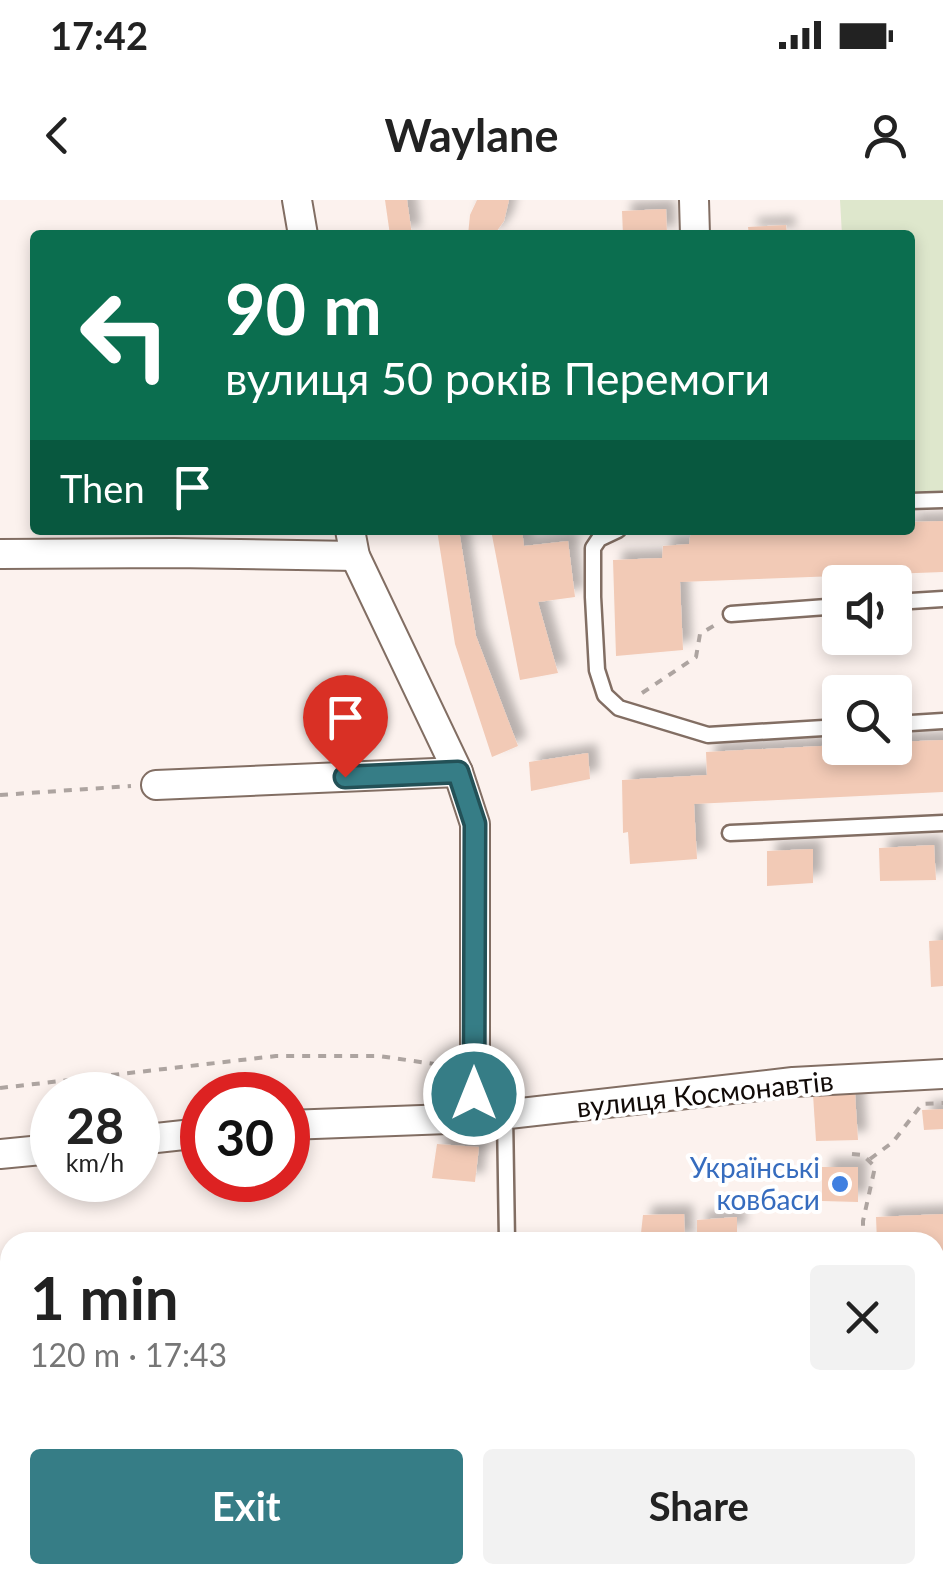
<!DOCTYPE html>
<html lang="en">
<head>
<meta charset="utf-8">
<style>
	body { margin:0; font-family:Lato,sans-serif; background:#f2f2f2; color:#222; height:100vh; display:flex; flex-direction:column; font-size:38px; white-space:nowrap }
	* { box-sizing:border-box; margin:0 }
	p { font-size:32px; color:#767676 }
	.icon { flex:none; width:55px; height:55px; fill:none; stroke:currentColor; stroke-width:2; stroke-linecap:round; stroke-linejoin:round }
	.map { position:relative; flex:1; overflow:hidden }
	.sheet { position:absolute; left:0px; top:1032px; width:945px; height:352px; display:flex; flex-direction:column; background:#fff; border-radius:30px 30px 0 0; box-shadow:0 5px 15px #0003 }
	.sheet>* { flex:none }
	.banner { position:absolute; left:30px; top:30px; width:885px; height:305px; border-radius:10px; box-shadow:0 5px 15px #0003; background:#0b6e4f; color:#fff; overflow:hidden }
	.tools { position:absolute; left:822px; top:365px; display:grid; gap:20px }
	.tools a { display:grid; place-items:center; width:90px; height:90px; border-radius:10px; background:#fff; box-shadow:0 5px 15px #0003; font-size:50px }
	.speed { position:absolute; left:30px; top:872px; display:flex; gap:20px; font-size:50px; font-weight:700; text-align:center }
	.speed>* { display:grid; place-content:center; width:130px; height:130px; border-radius:50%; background:#fff; box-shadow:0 5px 15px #0003; line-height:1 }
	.speed small { font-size:25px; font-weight:400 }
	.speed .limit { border:15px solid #d22; background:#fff; color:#111 }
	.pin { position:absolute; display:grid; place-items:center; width:85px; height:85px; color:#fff; margin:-102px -42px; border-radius:50% 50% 50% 0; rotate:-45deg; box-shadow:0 0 10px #0007 }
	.pin .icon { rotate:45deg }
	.me { position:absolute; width:110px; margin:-55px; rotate:0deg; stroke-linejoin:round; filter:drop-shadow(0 0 8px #0008) }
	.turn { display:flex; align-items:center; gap:35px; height:210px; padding:0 30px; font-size:45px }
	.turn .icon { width:130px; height:130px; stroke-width:2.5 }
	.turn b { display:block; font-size:70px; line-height:85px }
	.then { display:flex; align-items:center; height:95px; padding:0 30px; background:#0003; gap:20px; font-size:38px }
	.round { display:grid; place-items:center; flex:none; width:105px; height:105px; border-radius:10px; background:#f2f2f2 }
	.headline { display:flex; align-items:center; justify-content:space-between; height:170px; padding:0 30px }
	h1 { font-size:60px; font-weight:700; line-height:75px }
	.primary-button { display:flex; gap:20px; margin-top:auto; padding:20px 30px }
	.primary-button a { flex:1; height:115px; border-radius:10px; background:#367d86; color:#fff; font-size:40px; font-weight:700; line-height:115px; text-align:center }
	.primary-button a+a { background:#f2f2f2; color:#222 }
	.status { display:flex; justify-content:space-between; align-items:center; height:70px; padding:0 50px; background:#fff; direction:ltr }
	.status svg { height:28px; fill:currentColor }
	header { display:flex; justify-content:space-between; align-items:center; height:130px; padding:0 30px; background:#fff; font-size:45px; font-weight:700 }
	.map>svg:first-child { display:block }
	.green { fill:#dee7cc }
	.building { fill:#f2cab6; filter:url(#shadow) }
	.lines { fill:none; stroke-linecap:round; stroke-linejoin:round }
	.service-casing { stroke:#826e63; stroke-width:19 }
	.minor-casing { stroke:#826e63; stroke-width:32 }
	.path { stroke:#ada4a0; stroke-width:4; stroke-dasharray:8 8; stroke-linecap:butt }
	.service { stroke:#fff; stroke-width:14 }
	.minor { stroke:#fff; stroke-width:28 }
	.route-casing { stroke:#235157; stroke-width:25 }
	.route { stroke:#367d86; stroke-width:18 }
	.shop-dot { fill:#3f7fe0; stroke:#fff; stroke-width:4 }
	.labels { text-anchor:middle; stroke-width:8; stroke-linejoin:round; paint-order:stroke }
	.street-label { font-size:28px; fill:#110a07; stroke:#fff }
	.shop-label { font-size:28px; fill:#366cbe; stroke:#fff; text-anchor:end }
</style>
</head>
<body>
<div class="status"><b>17:42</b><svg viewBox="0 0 49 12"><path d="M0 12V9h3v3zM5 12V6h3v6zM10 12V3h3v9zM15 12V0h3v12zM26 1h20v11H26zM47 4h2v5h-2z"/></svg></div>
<header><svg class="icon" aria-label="back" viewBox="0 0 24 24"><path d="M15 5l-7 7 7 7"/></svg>Waylane<svg class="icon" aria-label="person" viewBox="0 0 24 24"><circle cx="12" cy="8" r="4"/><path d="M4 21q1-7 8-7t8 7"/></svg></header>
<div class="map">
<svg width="943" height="1383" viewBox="0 0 943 1383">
	<defs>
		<filter id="shadow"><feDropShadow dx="9" dy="-9" stdDeviation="5" flood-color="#0004"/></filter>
	</defs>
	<rect width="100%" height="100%" fill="#fcf2ee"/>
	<polygon class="green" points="840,0 943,0 943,293 910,294 910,35 842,35"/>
	<g class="building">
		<polygon points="385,0 407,0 412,35 390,35"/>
		<polygon points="477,0 509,0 504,21 494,35 468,35 470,15"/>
		<polygon points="666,9 667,35 623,35 622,11"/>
		<polygon points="786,25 787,35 749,35 748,27"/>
		<polygon points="943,321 943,372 680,382 683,450 616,456 613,360 662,358 663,346 689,344 691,331 910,330 910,322"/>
		<polygon points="437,330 459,330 476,436 518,546 492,557 455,444"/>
		<polygon points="491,330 522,330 524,346 568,341 575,397 538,402 558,473 520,480"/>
		<polygon points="943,540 943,592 694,604 697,659 630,664 628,632 623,633 622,580 707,575 706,552 840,545 895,548 895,542"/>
		<polygon points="588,553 590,579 531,591 529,562"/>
		<polygon points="934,645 936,680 880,681 879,648"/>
		<polygon points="813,649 813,683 767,686 767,651"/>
		<polygon points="943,740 943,786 931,787 929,741"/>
		<polygon points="855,893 858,940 816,941 813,894"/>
		<polygon points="943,909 943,929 924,930 922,910"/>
		<polygon points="437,944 479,947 475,982 432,978"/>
		<polygon points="822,967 858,967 858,1002 822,1001"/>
		<polygon points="684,1014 685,1042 640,1042 643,1015"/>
		<polygon points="943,1014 943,1064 935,1065 935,1042 877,1042 876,1017"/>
		<polygon points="737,1017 737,1032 697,1035 697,1020"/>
		<rect x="935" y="1226" width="8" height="45"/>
	</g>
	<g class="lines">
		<g class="service-casing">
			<g id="service">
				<polyline points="910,301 943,300"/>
				<polyline points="618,330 599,339 593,348 593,397 597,470 605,495 619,508 708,535 840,527"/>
				<polyline points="895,402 943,399"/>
				<polyline points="731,414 840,406"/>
				<polyline points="895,524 943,521"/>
				<polyline points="730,633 943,623"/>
				<polyline points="505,915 507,1042"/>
				<polyline points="324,1381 330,1375"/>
			</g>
		</g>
		<g class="minor-casing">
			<g id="minor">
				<polyline points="297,0 303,35"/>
				<polyline points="694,0 695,35"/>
				<polyline points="350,330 355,356 458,572 475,624 475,918"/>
				<polyline points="0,354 174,353 355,356"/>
				<polyline points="156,585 458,572"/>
				<polyline points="288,925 475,918 793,882 943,874"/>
				<polyline points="138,940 202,933"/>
				<polyline points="0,954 52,949"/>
			</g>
		</g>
		<g class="path">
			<polyline points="642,493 696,457 700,434 715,425"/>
			<polyline points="0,595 131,586"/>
			<polyline points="0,888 276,856 379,856 448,866"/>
			<polyline points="852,954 863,955 875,967 863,1021 863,1042"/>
			<polyline points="870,959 893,942 922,904 943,903"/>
			<polyline points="642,1375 645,1383"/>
		</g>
		<use href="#service" class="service"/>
		<use href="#minor" class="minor"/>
	</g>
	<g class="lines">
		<g class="route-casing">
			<polyline id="route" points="345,577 458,572 475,624 474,894"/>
		</g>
		<use href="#route" class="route"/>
	</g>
	<circle class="shop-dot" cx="840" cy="984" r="10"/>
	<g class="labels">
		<g class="street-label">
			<text transform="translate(705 894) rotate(-6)" y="10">вулиця Космонавтів</text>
		</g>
		<g class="shop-label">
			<text x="820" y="978">Українські<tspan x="820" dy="32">ковбаси</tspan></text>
		</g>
	</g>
</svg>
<div class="tools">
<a><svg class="icon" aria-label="sound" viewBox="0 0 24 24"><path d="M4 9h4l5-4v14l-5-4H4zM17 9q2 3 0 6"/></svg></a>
<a><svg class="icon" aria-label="search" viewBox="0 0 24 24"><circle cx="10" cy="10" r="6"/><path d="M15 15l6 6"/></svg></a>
</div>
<div class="speed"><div>28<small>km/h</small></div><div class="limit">30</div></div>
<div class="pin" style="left:345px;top:577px;background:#d93025"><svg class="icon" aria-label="arrive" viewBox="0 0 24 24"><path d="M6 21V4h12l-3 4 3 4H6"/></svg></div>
<svg class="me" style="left:474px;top:894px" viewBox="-20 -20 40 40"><circle r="17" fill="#367d86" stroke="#fff" stroke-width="3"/><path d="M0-11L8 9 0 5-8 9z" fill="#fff"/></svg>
<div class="banner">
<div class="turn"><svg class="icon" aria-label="left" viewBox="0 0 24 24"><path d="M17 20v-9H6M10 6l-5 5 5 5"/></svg><div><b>90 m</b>вулиця 50 років Перемоги</div></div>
<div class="then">Then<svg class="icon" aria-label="arrive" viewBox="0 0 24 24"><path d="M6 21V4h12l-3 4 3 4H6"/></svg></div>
</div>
<section class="sheet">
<div class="headline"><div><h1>1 min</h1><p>120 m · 17:43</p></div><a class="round"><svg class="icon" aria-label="close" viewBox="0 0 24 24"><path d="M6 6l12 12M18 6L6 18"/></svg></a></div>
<div class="primary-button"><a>Exit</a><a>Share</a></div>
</section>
</div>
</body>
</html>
